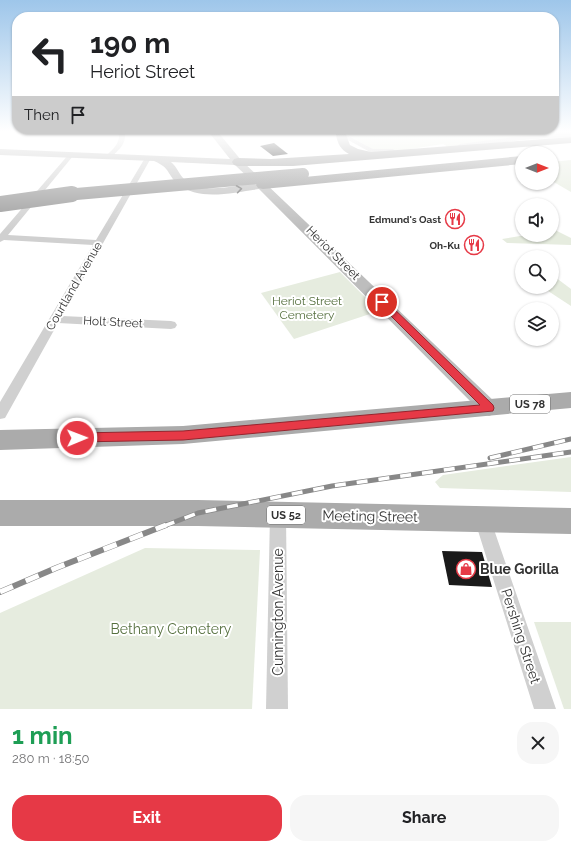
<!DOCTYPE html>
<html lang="en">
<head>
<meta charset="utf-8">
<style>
	body { margin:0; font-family:Raleway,sans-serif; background:#f6f6f6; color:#202124; height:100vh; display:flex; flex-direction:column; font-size:15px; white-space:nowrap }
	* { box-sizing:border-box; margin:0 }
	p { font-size:13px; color:#757577 }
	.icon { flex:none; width:22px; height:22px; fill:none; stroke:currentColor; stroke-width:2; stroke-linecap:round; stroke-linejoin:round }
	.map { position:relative; height:709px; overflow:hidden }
	.panel { display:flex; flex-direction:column; background:#fff; flex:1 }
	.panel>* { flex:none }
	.hud { position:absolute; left:12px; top:12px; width:547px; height:122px; border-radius:16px; box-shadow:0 1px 3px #0004; background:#fff; color:#202124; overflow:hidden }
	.needle { width:26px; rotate:90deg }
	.fabs { position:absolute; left:515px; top:146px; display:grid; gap:8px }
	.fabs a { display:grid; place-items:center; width:44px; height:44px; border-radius:50%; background:#fff; box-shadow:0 1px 3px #0004; font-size:20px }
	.pin { position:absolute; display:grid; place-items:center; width:34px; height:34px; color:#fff; margin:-17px; border:2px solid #fff; border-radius:50%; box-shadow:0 1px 4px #0007 }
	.me { position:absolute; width:44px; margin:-22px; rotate:89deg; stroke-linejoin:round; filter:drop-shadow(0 0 3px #0008) }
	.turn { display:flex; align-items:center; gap:14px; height:84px; padding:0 12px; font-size:18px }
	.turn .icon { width:52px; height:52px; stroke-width:2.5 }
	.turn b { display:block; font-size:28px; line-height:34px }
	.then { display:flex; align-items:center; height:38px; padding:0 12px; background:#0003; gap:8px; font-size:15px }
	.round { display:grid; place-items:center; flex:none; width:42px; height:42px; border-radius:16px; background:#f6f6f6 }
	.overview { display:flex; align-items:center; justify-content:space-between; height:68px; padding:0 12px }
	h1 { font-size:24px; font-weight:700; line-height:30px; color:#1e9e55 }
	.primary-button { display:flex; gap:8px; margin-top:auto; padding:8px 12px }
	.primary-button a { flex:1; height:46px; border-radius:16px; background:#e63946; color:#fff; font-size:16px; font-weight:700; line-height:46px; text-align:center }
	.primary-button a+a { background:#f6f6f6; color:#202124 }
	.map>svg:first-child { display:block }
	.green { fill:#e6ecdf }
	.building { fill:#1a1a1a }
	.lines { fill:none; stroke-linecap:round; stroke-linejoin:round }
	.street { fill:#d0d0d0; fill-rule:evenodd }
	.secondary { fill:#bdbdbd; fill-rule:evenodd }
	.primary { fill:#ababab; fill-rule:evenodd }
	.highway { fill:#9a9a9a; fill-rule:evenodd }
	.rail-far1-casing { stroke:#888; stroke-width:5 }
	.rail-casing { stroke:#888; stroke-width:6 }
	.rail-far1 { stroke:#fff; stroke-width:3.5; stroke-dasharray:11; stroke-linecap:butt }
	.rail { stroke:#fff; stroke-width:5; stroke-dasharray:14; stroke-linecap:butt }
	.highway-bridge-far1 { stroke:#9a9a9a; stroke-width:12 }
	.highway-bridge { stroke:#9a9a9a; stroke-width:16 }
	.oneway { stroke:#6a6a6a }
	.route { fill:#e63946; stroke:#96252e }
	.labels { text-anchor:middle; stroke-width:4; stroke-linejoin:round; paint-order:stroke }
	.far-poi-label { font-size:10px; font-weight:bold; fill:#333; stroke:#fff; text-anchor:end }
	.shield { fill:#fff; stroke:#707070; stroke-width:1 }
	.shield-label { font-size:11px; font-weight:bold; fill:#333 }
	.street-label { font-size:12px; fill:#333; stroke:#fff }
	.park-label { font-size:12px; fill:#56703f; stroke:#fff }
	.near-street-label { font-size:14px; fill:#333; stroke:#fff }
	.near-poi-label { font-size:14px; font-weight:bold; fill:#333; stroke:#fff; text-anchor:start }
	.near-park-label { font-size:14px; fill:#56703f; stroke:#fff }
</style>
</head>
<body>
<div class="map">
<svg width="571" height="709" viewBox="0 0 571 709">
	<rect width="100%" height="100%" fill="#fff"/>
	<g class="green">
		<polygon points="341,131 571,131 571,135 448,147 443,144 404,150 376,151"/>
		<polygon points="571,160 571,192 552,181 552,162"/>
		<polygon points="555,230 571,238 571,245 507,243 502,239 526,235 552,235 552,231"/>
		<polygon points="340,272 379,311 294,339 261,293"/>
		<polygon points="552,272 559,274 554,276 555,277 571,289 571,306 542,287 552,287"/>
		<polygon points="571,457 571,492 440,488 435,482 443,475"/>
		<polygon points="145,548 260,550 252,709 0,709 0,613"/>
		<polygon points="534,622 571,622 571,709 564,709"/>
	</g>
	<g class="building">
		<polygon points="274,143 288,154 273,156 260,146"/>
		<polygon points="442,551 482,552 492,587 449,585"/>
	</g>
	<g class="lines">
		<g class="street">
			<path d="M118 131H124C128 143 118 151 110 158H106V156C113 149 122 142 118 131Z"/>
			<polygon points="339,133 343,133 373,149 393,149 396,151 393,153 370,152 339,135"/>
			<polygon points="571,133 571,137 522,140 460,148 457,146 460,144 522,136"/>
			<polygon points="71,153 73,154 73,156 8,235 96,240 145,158 150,157 151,158 62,316 171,321 175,322 177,325 175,328 171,329 58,323 5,418 0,419 0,402 93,245 4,240 0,242 0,234 69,154"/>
			<polygon points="278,507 284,509 286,515 288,709 266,709 270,515 272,509"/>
			<polygon points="482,510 488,512 490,518 556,709 534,709 474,518 476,512"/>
		</g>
		<path class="secondary" d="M208 131H217L241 160 496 403 499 408 496 413 489 416 482 413 259 189C235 192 199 202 178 184 167 175 171 168 154 161L0 155V149L230 159ZM171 162 235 165 254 183C233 186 201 195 184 179 179 174 177 167 171 162Z"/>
		<g class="primary">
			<polygon points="571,392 571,408 183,444 0,450 0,430 183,426"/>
			<polygon points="0,500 198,500 571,508 571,534 198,526 0,526"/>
		</g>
		<g class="highway">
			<path d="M339 131 345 132 350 145 358 149 371 152 571 137V143L293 166H238L234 165 232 162 234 159 238 158 271 159 349 154C341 150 337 143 336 134Z"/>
			<polygon points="522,156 522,164 263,189 258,188 256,185 258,182 263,181"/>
		</g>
		<g class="rail-far1-casing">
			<g id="rail-far1">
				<polyline points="490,458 571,439"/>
				<polyline points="164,526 198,513 332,486 571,452"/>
			</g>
		</g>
		<g class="rail-casing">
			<polyline id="rail" points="0,592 56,568 166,525"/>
		</g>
		<use href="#rail-far1" class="rail-far1"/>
		<use href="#rail" class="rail"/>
		<polyline class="highway-bridge-far1" points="65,195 303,174"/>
		<polyline class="highway-bridge" points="0,204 72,194"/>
	</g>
	<defs><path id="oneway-chevron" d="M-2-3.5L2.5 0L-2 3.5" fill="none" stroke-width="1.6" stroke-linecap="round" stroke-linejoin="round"/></defs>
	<use class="oneway" href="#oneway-chevron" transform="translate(239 189) rotate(-8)"/>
	<linearGradient id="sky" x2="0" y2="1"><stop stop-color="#9ec6ea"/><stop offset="0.57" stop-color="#fff"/><stop offset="1" stop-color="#fff" stop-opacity="0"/></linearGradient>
	<rect width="571" height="230" fill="url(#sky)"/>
	<polygon class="route" points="382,299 385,300 493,405 494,408 493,411 183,440 77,442 74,441 72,438 74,435 77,433 183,431 480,405 379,304 378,302"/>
	<defs>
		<g id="restaurant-ring" transform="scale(1)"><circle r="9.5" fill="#fff" stroke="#e63946" stroke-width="1.5"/><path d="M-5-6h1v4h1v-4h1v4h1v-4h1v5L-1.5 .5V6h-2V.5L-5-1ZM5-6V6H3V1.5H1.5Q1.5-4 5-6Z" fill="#e63946"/></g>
		<g id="shop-ring" transform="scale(1)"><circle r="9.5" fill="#fff" stroke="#e63946" stroke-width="1.5"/><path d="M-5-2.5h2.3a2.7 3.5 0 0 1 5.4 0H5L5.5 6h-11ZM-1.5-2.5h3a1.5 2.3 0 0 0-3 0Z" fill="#e63946"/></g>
	</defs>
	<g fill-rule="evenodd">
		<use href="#restaurant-ring" x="455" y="219"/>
		<use href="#restaurant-ring" x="474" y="245"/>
		<use href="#shop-ring" x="466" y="569"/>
	</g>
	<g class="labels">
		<g class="far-poi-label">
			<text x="441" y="223">Edmund's Oast</text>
			<text x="460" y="249">Oh-Ku</text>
		</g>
		<g class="shield">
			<rect x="510" y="395" width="40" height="18" rx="3"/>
			<rect x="267" y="506" width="38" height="18" rx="3"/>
		</g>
		<g class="shield-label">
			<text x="530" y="408">US 78</text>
			<text x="286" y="519">US 52</text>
		</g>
		<g class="street-label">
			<text transform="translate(333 253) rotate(45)" y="4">Heriot Street</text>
			<text transform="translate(74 286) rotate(-60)" y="4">Courtland Avenue</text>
			<text transform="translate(113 322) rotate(3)" y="4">Holt Street</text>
		</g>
		<g class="park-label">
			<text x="307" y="305">Heriot Street<tspan x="307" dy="14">Cemetery</tspan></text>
		</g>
		<g class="near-street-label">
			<text transform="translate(370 516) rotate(1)" y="5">Meeting Street</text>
			<text transform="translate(278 612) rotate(-90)" y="5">Cunnington Avenue</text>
			<text transform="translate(521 636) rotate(72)" y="5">Pershing Street</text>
		</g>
		<g class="near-poi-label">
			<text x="480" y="574">Blue Gorilla</text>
		</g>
		<g class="near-park-label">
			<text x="171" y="634">Bethany Cemetery</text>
		</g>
	</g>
</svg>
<div class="fabs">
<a><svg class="needle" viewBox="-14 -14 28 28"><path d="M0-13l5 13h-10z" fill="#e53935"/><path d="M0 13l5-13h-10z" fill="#757577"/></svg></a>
<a><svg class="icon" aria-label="sound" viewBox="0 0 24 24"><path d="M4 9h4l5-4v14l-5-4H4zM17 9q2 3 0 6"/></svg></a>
<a><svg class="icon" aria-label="search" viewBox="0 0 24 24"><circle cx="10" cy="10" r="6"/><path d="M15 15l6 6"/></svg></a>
<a><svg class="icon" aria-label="layers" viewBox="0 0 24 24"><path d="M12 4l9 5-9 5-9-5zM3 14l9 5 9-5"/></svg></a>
</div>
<div class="pin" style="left:382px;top:302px;background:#d93025"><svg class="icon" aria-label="arrive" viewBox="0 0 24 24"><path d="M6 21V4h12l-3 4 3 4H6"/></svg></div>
<svg class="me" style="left:77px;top:438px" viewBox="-20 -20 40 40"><circle r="17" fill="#e63946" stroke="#fff" stroke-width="3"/><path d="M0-11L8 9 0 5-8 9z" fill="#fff"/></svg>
<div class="hud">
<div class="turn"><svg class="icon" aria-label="left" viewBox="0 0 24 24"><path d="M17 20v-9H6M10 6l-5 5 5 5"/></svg><div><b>190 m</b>Heriot Street</div></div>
<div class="then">Then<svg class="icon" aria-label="arrive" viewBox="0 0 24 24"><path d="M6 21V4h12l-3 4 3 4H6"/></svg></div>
</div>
</div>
<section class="panel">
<div class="overview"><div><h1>1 min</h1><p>280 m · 18:50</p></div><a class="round"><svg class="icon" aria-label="close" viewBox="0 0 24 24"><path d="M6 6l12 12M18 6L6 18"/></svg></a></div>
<div class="primary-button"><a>Exit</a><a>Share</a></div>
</section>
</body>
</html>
